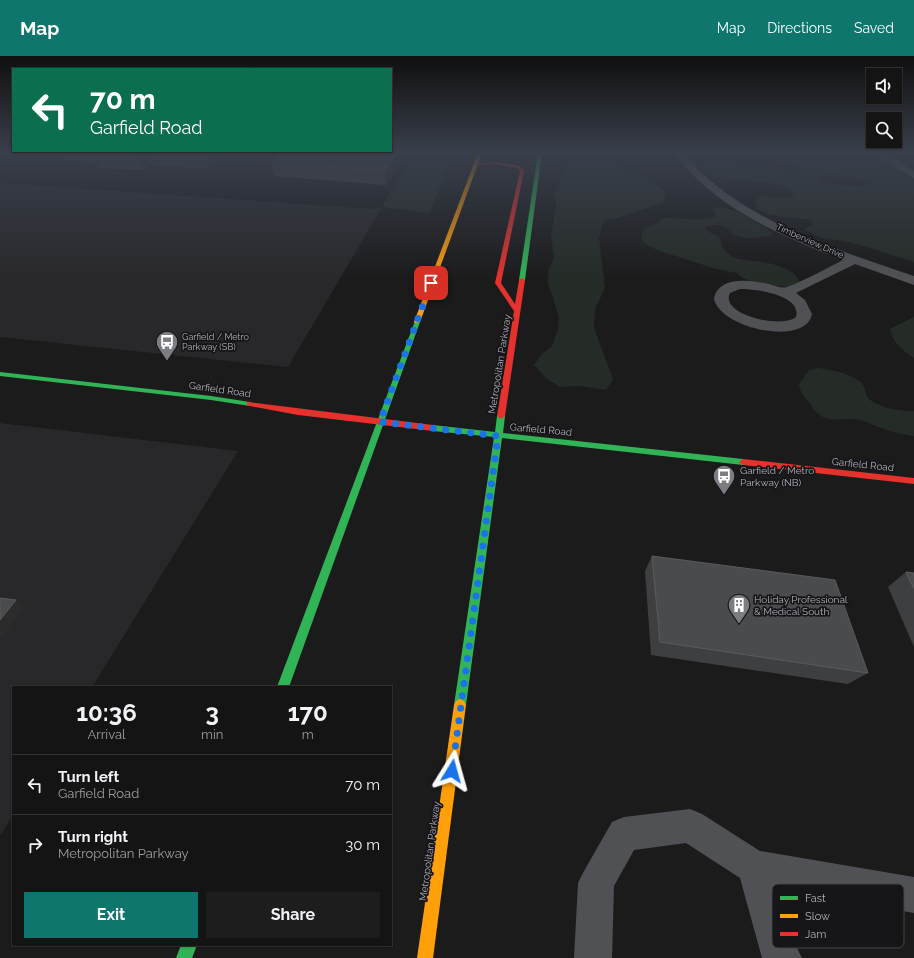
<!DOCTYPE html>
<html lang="en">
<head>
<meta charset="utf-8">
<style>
	body { margin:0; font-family:Raleway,sans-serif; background:#1d1d1e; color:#f1f3f6; height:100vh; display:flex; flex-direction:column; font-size:15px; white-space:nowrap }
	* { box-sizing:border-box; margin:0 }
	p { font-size:13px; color:#9d9ea0 }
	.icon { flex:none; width:22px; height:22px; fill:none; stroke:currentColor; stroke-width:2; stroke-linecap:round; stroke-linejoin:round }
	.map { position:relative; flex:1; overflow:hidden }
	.panel { position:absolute; left:12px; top:630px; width:380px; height:260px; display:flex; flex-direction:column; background:#141415; border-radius:0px; box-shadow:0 1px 3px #0004,0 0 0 1px #333334 }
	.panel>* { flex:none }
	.guide { position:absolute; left:12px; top:12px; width:380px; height:84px; border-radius:0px; box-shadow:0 1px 3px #0004,0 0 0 1px #333334; background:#0b6e4f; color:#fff; overflow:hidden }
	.tools { position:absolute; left:866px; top:12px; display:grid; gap:8px }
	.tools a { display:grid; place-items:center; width:36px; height:36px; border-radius:0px; background:#141415; box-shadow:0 1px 3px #0004,0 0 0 1px #333334; font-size:20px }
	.pin { position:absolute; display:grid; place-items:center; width:34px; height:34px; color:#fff; margin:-17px; border-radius:8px; box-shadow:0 2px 6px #0006 }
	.me { position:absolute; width:44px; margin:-22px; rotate:8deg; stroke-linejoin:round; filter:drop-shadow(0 0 3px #0008) }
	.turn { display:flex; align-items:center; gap:14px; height:84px; padding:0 12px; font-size:18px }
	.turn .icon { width:52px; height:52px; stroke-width:2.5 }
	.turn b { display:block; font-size:28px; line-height:34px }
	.eta { display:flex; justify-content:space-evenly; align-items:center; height:68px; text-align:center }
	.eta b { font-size:24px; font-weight:700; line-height:28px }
	.action { display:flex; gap:8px; margin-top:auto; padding:8px 12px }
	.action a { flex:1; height:46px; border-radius:0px; background:#0f766e; color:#fff; font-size:16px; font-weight:700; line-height:46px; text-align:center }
	.action a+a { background:#1d1d1e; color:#f1f3f6 }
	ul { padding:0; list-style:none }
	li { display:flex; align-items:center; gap:12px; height:60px; padding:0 12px; border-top:1px solid #333334 }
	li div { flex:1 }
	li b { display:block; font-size:15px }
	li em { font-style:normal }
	header { display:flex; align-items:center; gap:24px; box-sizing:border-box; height:56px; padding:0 20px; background:#0f766e; color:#fff }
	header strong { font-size:19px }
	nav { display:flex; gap:22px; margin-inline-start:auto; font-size:14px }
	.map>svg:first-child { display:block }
	.built { fill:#28282a }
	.green { fill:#252b26; fill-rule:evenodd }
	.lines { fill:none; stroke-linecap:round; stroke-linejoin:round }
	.street { fill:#505154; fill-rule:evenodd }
	.fast { fill:#30b455; fill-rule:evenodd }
	.slow { fill:#ff9f0a; fill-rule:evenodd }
	.jam { fill:#e5322d; fill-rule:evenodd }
	.wall { fill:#3e3f40 }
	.shaded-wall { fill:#2b2b2c }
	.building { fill:#4a4b4d; stroke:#5a5b5f }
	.route { stroke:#1a73e8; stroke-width:7; stroke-dasharray:0 12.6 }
	.labels { text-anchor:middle; stroke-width:3.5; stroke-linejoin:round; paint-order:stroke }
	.far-street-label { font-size:9px; fill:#aeb2bb; stroke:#161518 }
	.far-poi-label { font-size:9px; fill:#aeb2bb; stroke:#161518; text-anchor:start }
	.street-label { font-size:10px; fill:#aeb2bb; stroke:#161518 }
	.poi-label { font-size:10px; fill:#aeb2bb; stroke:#161518; text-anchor:start }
	.key { fill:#161518; stroke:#444449; stroke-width:1 }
	.key-label { font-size:11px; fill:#aeb2bb }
</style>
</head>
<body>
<header>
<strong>Map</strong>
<nav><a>Map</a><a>Directions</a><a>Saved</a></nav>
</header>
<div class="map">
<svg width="914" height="902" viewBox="0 0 914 902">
	<rect width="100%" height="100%" fill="#1b1b1c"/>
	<g class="built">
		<polygon points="0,127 373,153 382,151 288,311 0,281"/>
		<polygon points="0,367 238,395 92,631 13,631 13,759 0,780"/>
	</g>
	<g class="green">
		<polygon points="415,97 453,97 430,157 382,151"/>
		<polygon points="565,97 614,97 613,103 619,111 642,120 667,137 664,146 620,161 605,164 602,170 599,183 605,232 595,253 594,272 613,323 606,334 580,330 560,331 547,323 534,309 542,298 552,290 558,274 559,261 548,227 549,212 553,205 554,200 551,180 556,150 554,138 565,113"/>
		<path d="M749 97H869L876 103 895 110 892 103 897 97H914V206C893 200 873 192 852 187 835 182 819 185 805 173L813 168 810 164 770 159 758 153 755 148 756 142 762 140 791 142 794 138C778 116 719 135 699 109L701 105H705L771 111 795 116 801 115 780 100H757ZM827 118 859 123 870 127V130L834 129 821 125 819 122 823 119Z"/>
		<path d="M719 151 736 155 772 176V179C760 182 746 184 734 179 731 177 729 174 726 172 721 167 711 169 705 171 709 179 714 176 719 181 722 184 721 187 722 190 723 194 729 199 733 201 739 204 747 204 754 205 768 206 794 211 800 226L795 230 786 231 749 225 741 221 737 217 716 213 657 194 644 187 641 182 643 174 659 166 663 162C675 161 710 167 716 159L713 152Z"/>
		<path d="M914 261V302C903 295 892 286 890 273Z"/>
		<path d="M817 312C829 313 855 318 863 329 866 334 865 339 869 343 881 353 900 355 914 355V380C895 378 881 372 864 365 843 358 825 373 811 349 806 342 800 338 799 328L809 314Z"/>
	</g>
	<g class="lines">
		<g class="street">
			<path d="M674 97H685C690 104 696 112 703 118 759 170 843 196 914 220V229L855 208 796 237 805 244 812 258C806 291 721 273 714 243 718 219 752 224 769 228 774 229 782 233 787 231 806 224 825 213 843 204 781 180 715 152 674 97ZM740 233C754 233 802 238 796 261 782 273 719 259 730 237Z"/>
			<polygon points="872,97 885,97 914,115 914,122"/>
			<polygon points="690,753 702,758 760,795 914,821 914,857 778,833 795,888 802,902 762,902 740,822 686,787 634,794 614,830 612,902 574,902 578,827 584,815 612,766 624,761"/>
		</g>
		<g class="fast">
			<polygon points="538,97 542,97 525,224 522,226 519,224"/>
			<polygon points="415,265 420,266 289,631 277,631"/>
			<polygon points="0,316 211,340 250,346 254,348 250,350 211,344 0,320"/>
			<polygon points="501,357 505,360 503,377 743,403 747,406 743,409 502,382 466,649 464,653 460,655 456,653 454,649 494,381 433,375 429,372 433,369 495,376 497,360"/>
			<polygon points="181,889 197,889 192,902 176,902"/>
		</g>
		<g class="slow">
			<polygon points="478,97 482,97 420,266 415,267 414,266"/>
			<polygon points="460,643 464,645 466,649 433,902 417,902 454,649 456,645"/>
		</g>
		<g class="jam">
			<polygon points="496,106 520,110 524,115 501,227 515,248 519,224 522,222 525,224 505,360 501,363 497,360 514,255 495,227 520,115 518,112 496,108 476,109 474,108"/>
			<polygon points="247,346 433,369 437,372 433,375 298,359 250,350 247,350"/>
			<polygon points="743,403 914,422 914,428 743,409 739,406"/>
		</g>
	</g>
	<g class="wall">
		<polygon points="54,97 229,97 209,113 151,109 143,114 98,112 96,107 61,105 59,102 56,101"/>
		<polygon points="406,97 386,129 274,120 271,107"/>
		<polygon points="652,500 868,617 848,628 651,599 645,515"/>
		<polygon points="906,516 914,517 914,591 888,531"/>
	</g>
	<g class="shaded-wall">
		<polygon points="144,97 146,97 151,109 143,114 138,101"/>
		<polygon points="208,97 229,97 209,113 205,100"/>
		<polygon points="397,97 406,97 386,129 384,115"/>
		<polygon points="16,544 25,551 0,583 0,564"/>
	</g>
	<g class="building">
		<polygon points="94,97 144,97 138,101 92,99"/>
		<polygon points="163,97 208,97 205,100"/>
		<polygon points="281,97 397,97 384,115 271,107"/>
		<polygon points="652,500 835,524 868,617 660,586"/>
		<polygon points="906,516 914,517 914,533"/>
		<polygon points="0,542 16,544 0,564"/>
	</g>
	<linearGradient id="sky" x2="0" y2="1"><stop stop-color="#0f0f0f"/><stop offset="0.43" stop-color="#393f4b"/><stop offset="1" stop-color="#393f4b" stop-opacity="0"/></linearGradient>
	<rect width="914" height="224" fill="url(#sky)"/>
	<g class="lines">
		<polyline class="route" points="431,227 380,366 498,380 452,715"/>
	</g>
	<defs>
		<g id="bus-pin" transform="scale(1.15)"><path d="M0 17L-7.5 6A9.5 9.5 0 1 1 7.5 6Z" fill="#7b7d83" stroke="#161518"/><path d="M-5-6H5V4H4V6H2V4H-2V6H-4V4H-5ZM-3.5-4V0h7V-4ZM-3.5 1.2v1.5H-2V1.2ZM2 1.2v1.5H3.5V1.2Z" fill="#fff"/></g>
		<g id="building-pin" transform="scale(1.15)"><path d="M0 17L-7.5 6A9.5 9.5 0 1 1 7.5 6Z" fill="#7b7d83" stroke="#161518"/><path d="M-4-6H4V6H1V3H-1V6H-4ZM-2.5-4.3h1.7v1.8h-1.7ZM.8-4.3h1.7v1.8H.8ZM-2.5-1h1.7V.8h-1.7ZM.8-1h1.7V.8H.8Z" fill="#fff"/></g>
	</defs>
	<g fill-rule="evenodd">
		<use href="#bus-pin" x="167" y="286"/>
		<use href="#bus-pin" x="724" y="420"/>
		<use href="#building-pin" x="739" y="549"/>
	</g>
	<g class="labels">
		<g class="far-street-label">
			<text transform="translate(810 185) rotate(24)" y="3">Timberview Drive</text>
		</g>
		<g class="far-poi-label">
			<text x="182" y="284">Garfield / Metro<tspan x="182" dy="10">Parkway (SB)</tspan></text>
		</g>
		<g class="street-label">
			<text transform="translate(499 308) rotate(-81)" y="4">Metropolitan Parkway</text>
			<text transform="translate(220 333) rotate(8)" y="4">Garfield Road</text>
			<text transform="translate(541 373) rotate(5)" y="4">Garfield Road</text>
			<text transform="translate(863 408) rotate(6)" y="4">Garfield Road</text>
			<text transform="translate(429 795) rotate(-82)" y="4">Metropolitan Parkway</text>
		</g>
		<g class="poi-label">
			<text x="740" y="418">Garfield / Metro<tspan x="740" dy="12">Parkway (NB)</tspan></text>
			<text x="754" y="547">Holiday Professional<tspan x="754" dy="12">&amp; Medical South</tspan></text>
		</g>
	</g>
	<rect x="772" y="828" width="132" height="64" rx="6" class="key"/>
	<rect x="780" y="840" width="18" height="4" fill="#30b455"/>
	<rect x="780" y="858" width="18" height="4" fill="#ff9f0a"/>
	<rect x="780" y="876" width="18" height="4" fill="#e5322d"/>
	<g class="key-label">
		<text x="805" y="846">Fast</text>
		<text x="805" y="864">Slow</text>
		<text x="805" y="882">Jam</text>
	</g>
</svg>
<div class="tools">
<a><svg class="icon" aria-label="sound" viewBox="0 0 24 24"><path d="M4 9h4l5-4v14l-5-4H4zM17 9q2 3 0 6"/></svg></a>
<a><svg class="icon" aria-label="search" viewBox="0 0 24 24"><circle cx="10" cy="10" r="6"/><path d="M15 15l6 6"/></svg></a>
</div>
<div class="pin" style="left:431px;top:227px;background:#d93025"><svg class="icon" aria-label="arrive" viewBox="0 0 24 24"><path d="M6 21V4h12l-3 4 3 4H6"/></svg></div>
<svg class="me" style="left:452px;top:715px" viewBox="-20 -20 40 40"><path d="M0-17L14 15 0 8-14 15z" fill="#1a73e8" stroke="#fff" stroke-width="4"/></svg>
<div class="guide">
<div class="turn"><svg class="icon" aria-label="left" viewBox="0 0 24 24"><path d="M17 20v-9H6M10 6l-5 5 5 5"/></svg><div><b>70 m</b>Garfield Road</div></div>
</div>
<section class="panel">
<div class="eta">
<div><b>10:36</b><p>Arrival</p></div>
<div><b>3</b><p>min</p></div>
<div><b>170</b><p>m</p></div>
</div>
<ul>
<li><svg class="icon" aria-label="left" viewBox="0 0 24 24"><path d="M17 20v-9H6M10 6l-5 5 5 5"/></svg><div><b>Turn left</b><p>Garfield Road</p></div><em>70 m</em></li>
<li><svg class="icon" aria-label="right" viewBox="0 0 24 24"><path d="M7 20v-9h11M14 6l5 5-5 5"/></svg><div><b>Turn right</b><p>Metropolitan Parkway</p></div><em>30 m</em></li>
</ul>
<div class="action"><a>Exit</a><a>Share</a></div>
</section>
</div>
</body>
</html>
